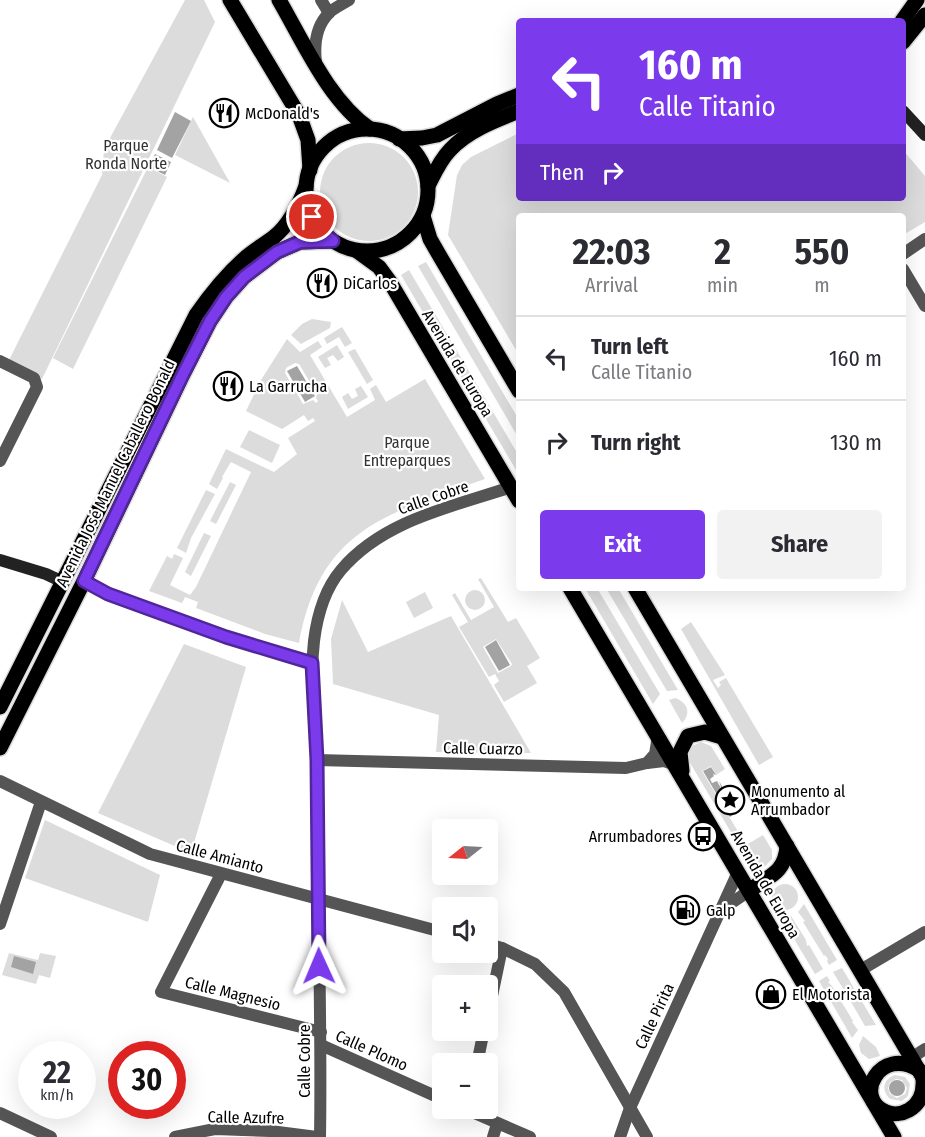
<!DOCTYPE html>
<html lang="en">
<head>
<meta charset="utf-8">
<style>
	body { margin:0; font-family:"Fira Sans Condensed",sans-serif; background:#f2f2f3; color:#2b2b33; height:100vh; display:flex; flex-direction:column; font-size:22px; white-space:nowrap }
	* { box-sizing:border-box; margin:0 }
	p { font-size:20px; color:#7c7c81 }
	.icon { flex:none; width:33px; height:33px; fill:none; stroke:currentColor; stroke-width:2; stroke-linecap:round; stroke-linejoin:round }
	.map { position:relative; flex:1; overflow:hidden }
	.drawer { position:absolute; left:516px; top:213px; width:390px; height:378px; display:flex; flex-direction:column; background:#fff; border-radius:6px; box-shadow:0 6px 24px #0002 }
	.drawer>* { flex:none }
	.guide { position:absolute; left:516px; top:18px; width:390px; height:183px; border-radius:6px; box-shadow:0 6px 24px #0002; background:#7c3aed; color:#fff; overflow:hidden }
	.needle { width:39px; rotate:252deg }
	.controls { position:absolute; left:432px; top:819px; display:grid; gap:12px }
	.controls a { display:grid; place-items:center; width:66px; height:66px; border-radius:6px; background:#fff; box-shadow:0 6px 24px #0002; font-size:30px }
	.speed { position:absolute; left:18px; top:1041px; display:flex; gap:12px; font-size:30px; font-weight:700; text-align:center }
	.speed>* { display:grid; place-content:center; width:78px; height:78px; border-radius:50%; background:#fff; box-shadow:0 6px 24px #0002; line-height:1 }
	.speed small { font-size:15px; font-weight:400 }
	.speed .limit { border:9px solid #d22; background:#fff; color:#111 }
	.pin { position:absolute; display:grid; place-items:center; width:51px; height:51px; color:#fff; margin:-26px; border:3px solid #fff; border-radius:50%; box-shadow:0 2px 6px #0007 }
	.me { position:absolute; width:66px; margin:-33px; rotate:359deg; stroke-linejoin:round; filter:drop-shadow(0 0 4px #0008) }
	.turn { display:flex; align-items:center; gap:21px; height:126px; padding:0 24px; font-size:27px }
	.turn .icon { width:78px; height:78px; stroke-width:2.5 }
	.turn b { display:block; font-size:42px; line-height:51px }
	.then { display:flex; align-items:center; height:57px; padding:0 24px; background:#0003; gap:12px; font-size:22px }
	.eta { display:flex; justify-content:space-evenly; align-items:center; height:102px; text-align:center }
	.eta b { font-size:36px; font-weight:700; line-height:42px }
	.action { display:flex; gap:12px; margin-top:auto; padding:12px 24px }
	.action a { flex:1; height:69px; border-radius:6px; background:#7c3aed; color:#fff; font-size:24px; font-weight:700; line-height:69px; text-align:center }
	.action a+a { background:#f2f2f3; color:#2b2b33 }
	ul { padding:0; list-style:none }
	li { display:flex; align-items:center; gap:18px; height:84px; padding:0 24px; border-top:2px solid #e1e1e2 }
	li div { flex:1 }
	li b { display:block; font-size:22px }
	li em { font-style:normal }
	.map>svg:first-child { display:block }
	.green { fill:#dcdcdc; fill-rule:evenodd }
	.water { fill:#a3a3a3 }
	.lines { fill:none; stroke-linecap:round; stroke-linejoin:round }
	.primary-casing { stroke:#dbdbdb; stroke-width:18 }
	.street { stroke:#555; stroke-width:12 }
	.secondary { stroke:#222; stroke-width:12 }
	.primary { stroke:#000; stroke-width:15 }
	.route-casing { stroke:#51269a; stroke-width:15 }
	.route { stroke:#7c3aed; stroke-width:10 }
	.labels { text-anchor:middle; stroke-width:4.5; stroke-linejoin:round; paint-order:stroke }
	.poi-label { font-size:16px; fill:#000; stroke:#fff; text-anchor:start }
	.park-label { font-size:16px; fill:#333; stroke:#fff }
	.street-label { font-size:16px; fill:#000; stroke:#fff }
</style>
</head>
<body>
<div class="map">
<svg width="925" height="1137" viewBox="0 0 925 1137">
	<rect width="100%" height="100%" fill="#fff"/>
	<g class="green">
		<polygon points="185,0 204,0 215,22 42,379 9,360 102,175 104,149"/>
		<polygon points="193,117 230,183 175,155"/>
		<polygon points="517,134 519,139 519,198 903,198 903,150 925,176 925,222 903,235 903,216 519,216 519,355 448,235 457,175 462,165 471,157"/>
		<circle cx="369" cy="192" r="49"/>
		<polygon points="148,167 167,177 73,369 53,358"/>
		<polygon points="426,262 519,420 519,439 418,266"/>
		<polygon points="409,270 519,456 519,475 401,275"/>
		<polygon points="312,319 331,322 330,328 301,344 291,335 302,324"/>
		<polygon points="342,327 352,343 345,347 339,337 327,344 324,338"/>
		<path d="M287 339 300 352 318 341 322 347 310 355 347 417 375 400 370 389 376 385 386 402 425 379 485 479C387 514 320 528 299 643L265 634 196 608 198 602 185 597 182 603 149 591 167 556 172 559 174 554 183 558 170 585 190 595 196 587 251 472 231 462 222 477 223 478 217 489 209 484 226 449 274 472 297 454 288 438 315 421 313 418 308 421 304 415 282 429 246 411 261 380ZM295 363 299 364 317 394 316 398 318 401 316 403 313 400 303 404 285 373 286 368Z"/>
		<polygon points="337,345 344,357 338,361 333,355 327,358 331,365 325,368 318,357"/>
		<polygon points="355,349 373,380 367,384 348,352"/>
		<polygon points="361,386 368,397 348,409 342,397 348,393 352,399 358,396 355,389"/>
		<polygon points="249,430 280,445 272,463 240,447"/>
		<polygon points="230,482 236,485 216,524 210,521"/>
		<polygon points="206,490 215,494 191,538 186,553 177,548"/>
		<polygon points="204,533 211,536 191,576 185,572"/>
		<path d="M481 578 508 622 516 618 540 658 527 666 537 683 504 702 494 685 499 681 495 674 489 677 459 627 468 622 452 595 455 593 471 620 494 607 478 579ZM496 639 512 664 511 666 498 673 483 647Z"/>
		<polygon points="585,588 597,588 660,694 653,704"/>
		<polygon points="606,588 618,588 678,690 667,691"/>
		<circle cx="475" cy="600" r="10"/>
		<polygon points="425,592 433,608 414,618 406,602"/>
		<polygon points="342,600 368,652 451,616 531,753 436,752 439,715 333,684 331,639"/>
		<polygon points="691,622 725,675 713,680 718,688 721,685 719,682 726,678 773,757 759,765 681,629"/>
		<polygon points="184,644 246,667 191,853 98,813"/>
		<path d="M675 698C687 702 692 713 682 723L669 700Z"/>
		<polygon points="701,742 711,746 725,769 716,775 711,766 702,771 746,845 763,835 772,850 772,859 764,867 756,868 749,863 689,761 688,755 690,747"/>
		<polygon points="45,820 160,875 148,922 25,878"/>
		<circle cx="785" cy="897" r="13"/>
		<polygon points="804,904 837,960 829,965 827,961 828,959 825,955 824,956 803,922 805,921 798,912"/>
		<polygon points="791,916 806,940 807,946 809,945 823,969 815,974 781,917"/>
		<polygon points="9,953 38,960 40,953 56,956 50,978 39,975 36,984 2,975"/>
		<polygon points="842,968 876,1025 865,1026 851,1002 852,1000 849,996 848,997 833,972"/>
		<polygon points="827,976 830,981 828,982 832,986 853,1021 852,1022 858,1030 852,1038 819,981"/>
		<polygon points="863,1036 876,1047 880,1056 869,1059 861,1053 859,1045"/>
		<path d="M895 1075 905 1077 910 1084 908 1096 902 1101 890 1099C881 1090 883 1079 895 1075ZM896 1079 902 1080 907 1088 905 1094 897 1098 890 1094 888 1088 890 1082Z"/>
	</g>
	<g class="water">
		<polygon points="175,112 191,121 172,158 157,150"/>
		<polygon points="155,154 171,162 165,175 149,167"/>
		<polygon points="297,366 315,396 305,402 287,371"/>
		<polygon points="496,640 510,665 499,671 485,647"/>
		<polygon points="711,767 716,775 713,774 714,776 710,779 712,783 717,781 722,790 719,781 737,812 730,817 703,771"/>
		<polygon points="14,956 36,962 33,974 11,967"/>
		<circle cx="897" cy="1088" r="8"/>
	</g>
	<g class="lines">
		<g class="primary-casing">
			<g id="primary">
				<polyline points="230,0 299,115 308,140 310,170"/>
				<path d="M279 0C304 43 329 101 370 129"/>
				<polyline points="902,21 917,0"/>
				<polyline points="903,42 925,15"/>
				<circle cx="367" cy="190" r="61"/>
				<polyline points="399,139 422,138 437,135 497,104 519,95"/>
				<path d="M428 186C434 174 440 160 450 150 467 131 496 120 519 111"/>
				<polyline points="423,216 430,239 438,253 519,391"/>
				<polyline points="357,251 379,267 390,282 519,501"/>
				<polyline points="570,588 894,1137"/>
				<polyline points="635,588 925,1081"/>
				<path d="M0 707 196 315C210 295 226 275 244 259 254 250 265 244 274 237 290 224 299 205 306 186"/>
				<polyline points="0,748 84,581 182,376 210,321 226,297 244,277 277,252 300,242 333,241"/>
				<polyline points="682,771 680,752 688,736 705,732 722,737"/>
				<path d="M749 891C768 876 785 874 787 846"/>
				<path d="M919 1070C880 1045 852 1098 886 1112 893 1115 902 1114 909 1110 921 1103 924 1092 923 1079"/>
			</g>
		</g>
		<g class="street">
			<polyline points="321,0 329,13"/>
			<path d="M316 62C314 45 316 26 329 13 334 8 343 4 349 0"/>
			<polyline points="903,254 925,239"/>
			<polyline points="903,269 925,306"/>
			<polyline points="0,361 34,378 37,387 0,461"/>
			<polyline points="84,581 108,594 226,637 312,663"/>
			<polyline points="658,736 655,754 647,763 664,761 676,765"/>
			<polyline points="317,760 626,768 647,763"/>
			<polyline points="0,781 150,854 442,932"/>
			<polyline points="221,874 161,992 321,1032"/>
			<polyline points="721,910 749,891"/>
			<polyline points="0,924 41,802"/>
			<polyline points="488,944 502,948 535,964 564,992 647,1137"/>
			<polyline points="859,971 925,932"/>
			<polyline points="488,1015 502,948"/>
			<polyline points="321,1045 442,1099"/>
			<polyline points="911,1058 925,1049"/>
			<polyline points="477,1064 484,1030"/>
			<polyline points="463,1108 530,1137"/>
			<polyline points="0,1113 51,1137"/>
			<polyline points="175,1137 215,1129 270,1131 317,1137"/>
			<path d="M320 1137C322 1014 317 891 317 768 317 726 309 683 314 641 317 617 325 589 341 570 383 520 452 507 511 487"/>
			<polyline points="493,1137 497,1124"/>
			<polyline points="620,1137 630,1108 738,872"/>
		</g>
		<g class="secondary">
			<polyline points="903,111 925,135"/>
			<polyline points="0,560 46,574 63,582"/>
		</g>
		<use href="#primary" class="primary"/>
	</g>
	<g class="lines">
		<g class="route-casing">
			<polyline id="route" points="312,217 321,230 333,241 300,242 277,252 244,277 226,297 210,321 182,376 84,581 108,594 226,637 312,663 317,760 319,966"/>
		</g>
		<use href="#route" class="route"/>
	</g>
	<defs>
		<g id="restaurant-ring" transform="scale(1.5)"><circle r="9.5" fill="#fff" stroke="#000" stroke-width="1.5"/><path d="M-5-6h1v4h1v-4h1v4h1v-4h1v5L-1.5 .5V6h-2V.5L-5-1ZM5-6V6H3V1.5H1.5Q1.5-4 5-6Z" fill="#000"/></g>
		<g id="sight-ring" transform="scale(1.5)"><circle r="9.5" fill="#fff" stroke="#000" stroke-width="1.5"/><path d="M0-6L1.8-2.2L6-1.7L2.9 1.2L3.7 5.4L0 3.3L-3.7 5.4L-2.9 1.2L-6-1.7L-1.8-2.2Z" fill="#000"/></g>
		<g id="bus-ring" transform="scale(1.5)"><circle r="9.5" fill="#fff" stroke="#000" stroke-width="1.5"/><path d="M-5-6H5V4H4V6H2V4H-2V6H-4V4H-5ZM-3.5-4V0h7V-4ZM-3.5 1.2v1.5H-2V1.2ZM2 1.2v1.5H3.5V1.2Z" fill="#000"/></g>
		<g id="fuel-ring" transform="scale(1.5)"><circle r="9.5" fill="#fff" stroke="#000" stroke-width="1.5"/><path d="M-5.5-6h7V0h2V4h1.3V-2.5L3-4.5l.8-.8L6-3V5H2.5V1h-1V6h-7ZM-4.2-4.7v3.2H.2V-4.7Z" fill="#000"/></g>
		<g id="shop-ring" transform="scale(1.5)"><circle r="9.5" fill="#fff" stroke="#000" stroke-width="1.5"/><path d="M-5-2.5h2.3a2.7 3.5 0 0 1 5.4 0H5L5.5 6h-11ZM-1.5-2.5h3a1.5 2.3 0 0 0-3 0Z" fill="#000"/></g>
	</defs>
	<g fill-rule="evenodd">
		<use href="#restaurant-ring" x="224" y="113"/>
		<use href="#restaurant-ring" x="322" y="283"/>
		<use href="#restaurant-ring" x="228" y="386"/>
		<use href="#sight-ring" x="730" y="800"/>
		<use href="#bus-ring" x="703" y="836"/>
		<use href="#fuel-ring" x="685" y="910"/>
		<use href="#shop-ring" x="771" y="994"/>
	</g>
	<g class="labels">
		<g class="poi-label">
			<text x="245" y="119">McDonald's</text>
			<text x="343" y="289">DiCarlos</text>
			<text x="249" y="392">La Garrucha</text>
			<text x="751" y="797">Monumento al<tspan x="751" dy="18">Arrumbador</tspan></text>
			<text x="682" y="842" text-anchor="end">Arrumbadores</text>
			<text x="706" y="916">Galp</text>
			<text x="792" y="1000">El Motorista</text>
		</g>
		<g class="park-label">
			<text x="126" y="151">Parque<tspan x="126" dy="18">Ronda Norte</tspan></text>
			<text x="407" y="448">Parque<tspan x="407" dy="18">Entreparques</tspan></text>
		</g>
		<g class="street-label">
			<text transform="translate(458 363) rotate(59)" y="6">Avenida de Europa</text>
			<text transform="translate(115 473) rotate(-64)" y="6">Avenida José Manuel Caballero Bonald</text>
			<text transform="translate(433 497) rotate(-19)" y="6">Calle Cobre</text>
			<text transform="translate(483 748) rotate(1)" y="6">Calle Cuarzo</text>
			<text transform="translate(220 856) rotate(15)" y="6">Calle Amianto</text>
			<text transform="translate(766 884) rotate(60)" y="6">Avenida de Europa</text>
			<text transform="translate(233 993) rotate(14)" y="6">Calle Magnesio</text>
			<text transform="translate(654 1016) rotate(-65)" y="6">Calle Pirita</text>
			<text transform="translate(372 1050) rotate(24)" y="6">Calle Plomo</text>
			<text transform="translate(304 1061) rotate(-90)" y="6">Calle Cobre</text>
			<text transform="translate(246 1117) rotate(1)" y="6">Calle Azufre</text>
		</g>
	</g>
</svg>
<div class="controls">
<a><svg class="needle" viewBox="-14 -14 28 28"><path d="M0-13l5 13h-10z" fill="#e53935"/><path d="M0 13l5-13h-10z" fill="#7c7c81"/></svg></a>
<a><svg class="icon" aria-label="sound" viewBox="0 0 24 24"><path d="M4 9h4l5-4v14l-5-4H4zM17 9q2 3 0 6"/></svg></a>
<a>+</a>
<a>−</a>
</div>
<div class="speed"><div>22<small>km/h</small></div><div class="limit">30</div></div>
<div class="pin" style="left:312px;top:217px;background:#d93025"><svg class="icon" aria-label="arrive" viewBox="0 0 24 24"><path d="M6 21V4h12l-3 4 3 4H6"/></svg></div>
<svg class="me" style="left:319px;top:966px" viewBox="-20 -20 40 40"><path d="M0-17L14 15 0 8-14 15z" fill="#7c3aed" stroke="#fff" stroke-width="4"/></svg>
<div class="guide">
<div class="turn"><svg class="icon" aria-label="left" viewBox="0 0 24 24"><path d="M17 20v-9H6M10 6l-5 5 5 5"/></svg><div><b>160 m</b>Calle Titanio</div></div>
<div class="then">Then<svg class="icon" aria-label="right" viewBox="0 0 24 24"><path d="M7 20v-9h11M14 6l5 5-5 5"/></svg></div>
</div>
<section class="drawer">
<div class="eta">
<div><b>22:03</b><p>Arrival</p></div>
<div><b>2</b><p>min</p></div>
<div><b>550</b><p>m</p></div>
</div>
<ul>
<li><svg class="icon" aria-label="left" viewBox="0 0 24 24"><path d="M17 20v-9H6M10 6l-5 5 5 5"/></svg><div><b>Turn left</b><p>Calle Titanio</p></div><em>160 m</em></li>
<li><svg class="icon" aria-label="right" viewBox="0 0 24 24"><path d="M7 20v-9h11M14 6l5 5-5 5"/></svg><div><b>Turn right</b></div><em>130 m</em></li>
</ul>
<div class="action"><a>Exit</a><a>Share</a></div>
</section>
</div>
</body>
</html>
